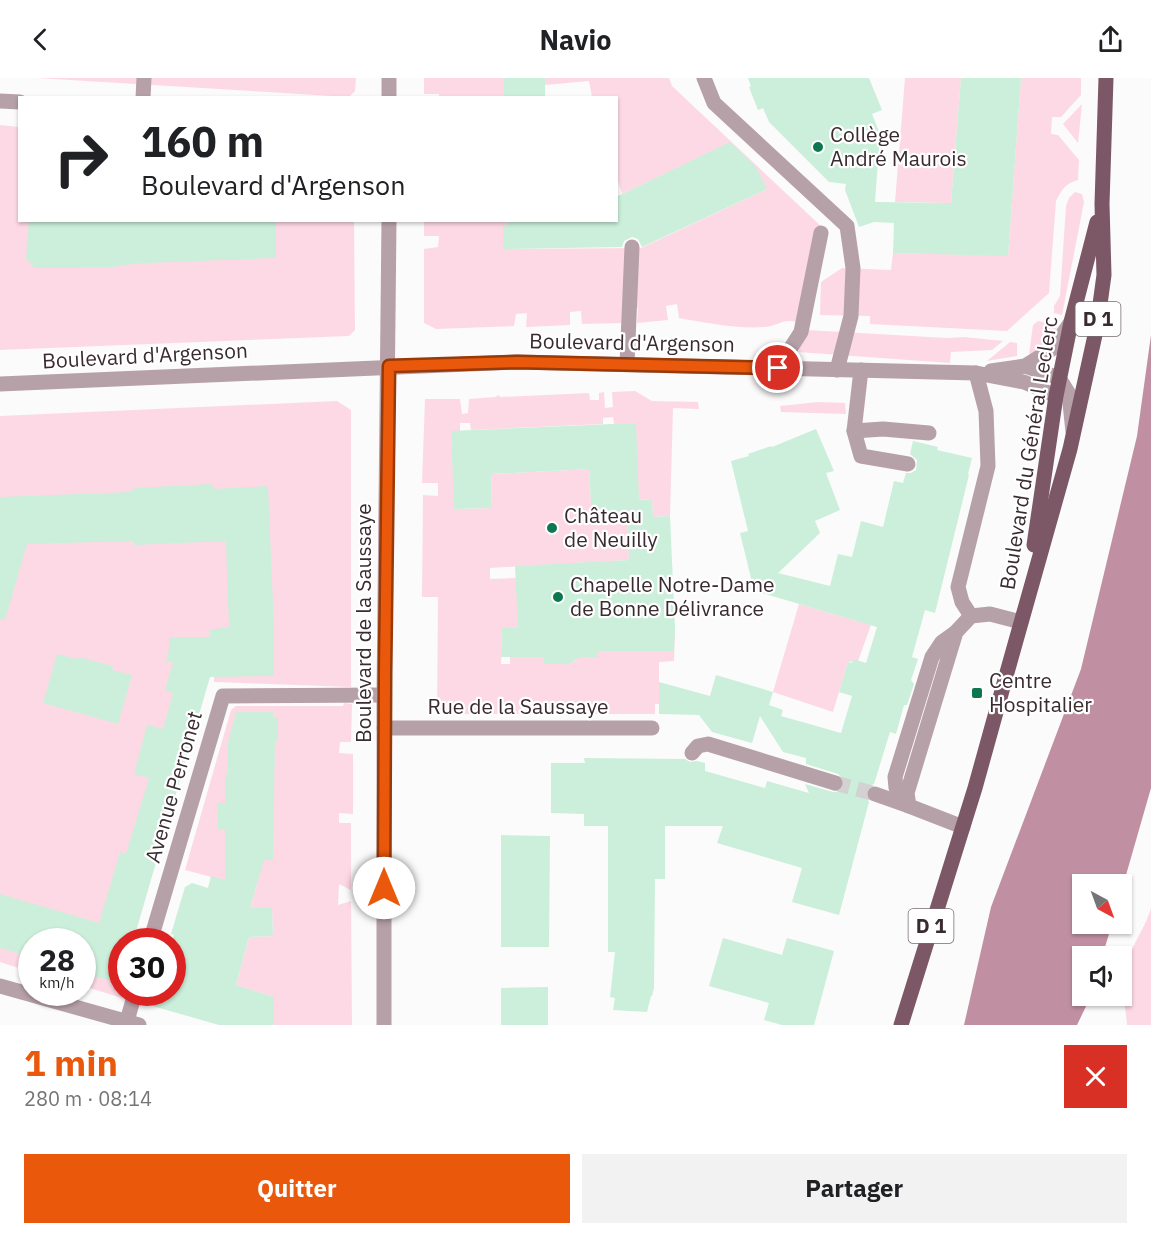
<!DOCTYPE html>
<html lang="fr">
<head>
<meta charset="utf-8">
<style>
	body { margin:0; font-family:"IBM Plex Sans",sans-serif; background:#f2f2f2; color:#202124; height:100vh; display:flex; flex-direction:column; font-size:22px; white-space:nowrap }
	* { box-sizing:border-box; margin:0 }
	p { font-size:20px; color:#757577 }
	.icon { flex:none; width:33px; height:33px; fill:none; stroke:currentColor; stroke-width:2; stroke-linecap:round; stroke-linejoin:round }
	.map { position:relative; height:947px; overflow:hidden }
	.drawer { display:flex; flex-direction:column; background:#fff; flex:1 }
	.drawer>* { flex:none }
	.banner { position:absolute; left:18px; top:18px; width:600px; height:126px; border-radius:0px; box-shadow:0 2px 4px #0004; background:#fff; color:#202124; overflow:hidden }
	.needle { width:39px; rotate:139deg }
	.controls { position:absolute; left:1072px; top:796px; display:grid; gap:12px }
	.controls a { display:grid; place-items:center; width:60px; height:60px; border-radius:0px; background:#fff; box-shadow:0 2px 4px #0004; font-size:30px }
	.speed { position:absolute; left:18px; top:850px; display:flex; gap:12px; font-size:30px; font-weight:700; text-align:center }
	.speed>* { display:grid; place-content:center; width:78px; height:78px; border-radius:50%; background:#fff; box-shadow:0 2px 4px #0004; line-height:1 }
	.speed small { font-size:15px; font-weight:400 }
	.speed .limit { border:9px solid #d22; background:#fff; color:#111 }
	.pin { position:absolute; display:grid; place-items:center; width:51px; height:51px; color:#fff; margin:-26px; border:3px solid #fff; border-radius:50%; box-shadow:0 2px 6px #0007 }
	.me { position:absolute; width:66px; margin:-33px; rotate:0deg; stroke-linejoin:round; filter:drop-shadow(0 0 4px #0008) }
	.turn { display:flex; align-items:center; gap:21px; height:126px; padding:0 24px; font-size:27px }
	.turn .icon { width:78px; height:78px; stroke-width:2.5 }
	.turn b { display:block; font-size:42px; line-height:51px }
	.round { display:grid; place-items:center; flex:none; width:63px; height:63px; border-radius:0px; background:#f2f2f2 }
	.headline { display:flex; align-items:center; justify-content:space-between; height:102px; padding:0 24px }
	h1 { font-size:36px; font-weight:800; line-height:45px; color:#ea580c }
	.cta { display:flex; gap:12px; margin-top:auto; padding:12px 24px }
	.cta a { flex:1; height:69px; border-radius:0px; background:#ea580c; color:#fff; font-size:24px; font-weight:800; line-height:69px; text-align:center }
	.cta a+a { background:#f2f2f2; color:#202124 }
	header { display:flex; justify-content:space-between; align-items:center; height:78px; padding:0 24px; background:#fff; font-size:27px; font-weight:800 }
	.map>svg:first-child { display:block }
	.green { fill:#fdd9e5 }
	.water { fill:#c090a2 }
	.building { fill:#cbefdb }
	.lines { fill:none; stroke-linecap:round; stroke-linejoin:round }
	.minor-tunnel { stroke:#d4d1d3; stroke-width:15; stroke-dasharray:15 8; stroke-linecap:butt }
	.minor { stroke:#b7a1a8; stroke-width:15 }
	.major { stroke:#7c5765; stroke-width:15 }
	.route-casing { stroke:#983908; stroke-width:15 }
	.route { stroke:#ea580c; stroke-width:10 }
	.poi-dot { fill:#0d7750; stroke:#fff; stroke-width:2 }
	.labels { text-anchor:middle; stroke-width:4.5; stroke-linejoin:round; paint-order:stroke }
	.shield { fill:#fff; stroke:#756b6f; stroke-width:1.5 }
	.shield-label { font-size:20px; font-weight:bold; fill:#3a2b31 }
	.poi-label { font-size:21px; fill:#3a2b31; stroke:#fff; text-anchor:start }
	.street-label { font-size:21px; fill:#3a2b31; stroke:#fff }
</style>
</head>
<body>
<header><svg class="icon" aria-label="back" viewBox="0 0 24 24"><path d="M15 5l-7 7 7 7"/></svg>Navio<svg class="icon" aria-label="share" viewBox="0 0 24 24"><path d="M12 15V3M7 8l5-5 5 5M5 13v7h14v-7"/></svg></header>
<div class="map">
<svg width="1151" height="947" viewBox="0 0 1151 947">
	<rect width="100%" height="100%" fill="#fbfbfb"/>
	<g class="green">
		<polygon points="37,0 356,0 355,13 349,19"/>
		<polygon points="424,0 504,0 504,19 439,20 439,16 424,16"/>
		<path d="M545 0H669L672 8 823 150 797 244C782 240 778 248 765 249 736 251 707 245 679 240L677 226 666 228 668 242 637 245 638 230 625 231 623 245 582 246 581 233 570 234V247L526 249 527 235 516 236 514 248 436 251 424 245V171L438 169 439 158H424V143H508V148H503L504 171 641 170 767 111 730 65 622 116 617 100 616 20 592 19 589 3 545 7Z"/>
		<polygon points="905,0 961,0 951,125 895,124"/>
		<path d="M1021 0H1081V17L1061 39H1052L1051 56 1058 57 1079 82 1078 102C1065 106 1062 111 1056 123L1049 215 1007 253 870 246V238L820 237 821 204 842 190 891 192 893 175 1008 177Z"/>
		<polygon points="1082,26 1078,65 1063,46"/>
		<polygon points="0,47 19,49 20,142 354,143 355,252 349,258 0,272"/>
		<polygon points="1075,114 1082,116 1084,124 1062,237 1054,235 1054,228 1060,218 1066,128 1069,120"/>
		<path d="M1038 243 1058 247C1052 262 1045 270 1029 276L1033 247Z"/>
		<polygon points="807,252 947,260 964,259 1003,263 992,272 951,274 950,285 798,274"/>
		<polygon points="1010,264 1017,265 1017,278 987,283"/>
		<polygon points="635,313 652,323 698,324 699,331 673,330 670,438 653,439 652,421 639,422 625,347 614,346 613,339 603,340 603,346 471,352 470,345 460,345 460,353 451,354 455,431 492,430 491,396 589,391 592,442 628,440 629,482 490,490 490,501 516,500 543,550 502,550 501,586 510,586 510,579 544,579 544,586 568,586 576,582 577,577 598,579 598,570 602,573 658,573 659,551 675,551 674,583 659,584 659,611 676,626 655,626 655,636 437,636 438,519 422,519 423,417 438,418 438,405 422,405 425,321 460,321 462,336 468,335 469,321 495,319 499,317 500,319 589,315 590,322 599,322 599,315 604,314 605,330 613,329 612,314"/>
		<polygon points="337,323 351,332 351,609 214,604 214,599 209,599 136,853 131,852 128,864 122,864 122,915 124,915 122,920 83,908 82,864 32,864 31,894 0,884 0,338"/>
		<polygon points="818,324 845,325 846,336 781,334 780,328"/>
		<polygon points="799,526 871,547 858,583 848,584 833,634 773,614"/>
		<polygon points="344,625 352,626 351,664 340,664 339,675 353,676 353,736 339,735 339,745 351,745 351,812 339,806 338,827 351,823 352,947 270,947 274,945 273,919 236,907 249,859 273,858 272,831 250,830 257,806 238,806 185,792 231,632 236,628 343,628"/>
		<path d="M1151 830V947H1127C1126 932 1122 915 1123 900 1126 874 1144 854 1151 830Z"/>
	</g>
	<polygon class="water" points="1151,257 1151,710 1122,811 1122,807 1083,807 1083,846 1112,846 1102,879 1083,879 1083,918 1091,918 1077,947 964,947 991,829 1081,591 1137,358"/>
	<g class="building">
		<rect x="504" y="0" width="41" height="20"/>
		<polygon points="748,0 869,0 882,32 872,36 880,56 875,124 951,125 961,0 1021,0 1008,178 893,175 894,145 874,144 859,149 845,112 846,106 829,104 769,44 763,30 758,32 749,9 751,8"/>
		<polygon points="730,64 756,89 767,111 642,169 638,161 632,159 624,163 622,169 503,171 503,148 508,148 508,142 616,142 616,119"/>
		<polygon points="29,142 276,142 276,180 146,185 122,187 114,189 35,190 26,181"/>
		<polygon points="612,346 636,346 639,422 652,421 653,439 670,438 675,551 674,573 598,573 598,579 580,579 569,586 544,586 544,579 501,579 502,550 518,550 515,488 629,482 628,440 592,442 589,391 491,396 492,430 454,431 451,353"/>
		<polygon points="816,351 834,393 826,395 840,432 815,443 820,455 778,495 830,508 838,476 852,479 861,443 883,449 894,403 903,405 906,395 911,395 916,392 917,382 910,376 913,363 938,369 937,372 972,380 968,396 969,397 935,535 925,532 912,579 918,581 911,602 914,606 907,627 904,627 896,656 890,654 874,706 869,708 866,713 866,718 869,724 839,837 792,824 802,790 717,765 723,748 665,748 665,801 655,801 654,910 652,918 651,918 647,934 613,932 615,920 610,919 615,874 608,874 608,748 584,748 584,736 551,735 551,685 585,685 584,680 685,681 690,684 697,683 705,685 705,693 765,710 767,703 809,715 805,706 833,714 838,714 844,708 844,702 838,696 806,686 806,680 783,674 760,638 752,665 712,654 699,637 659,636 659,604 710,618 716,597 773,614 769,627 783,632 781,638 841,655 852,618 839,614 848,584 852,585 853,581 866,585 877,549 745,510 751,500 740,455 748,453 731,383 749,378 748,376 771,368 772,369"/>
		<polygon points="209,406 214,407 214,411 268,408 274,551 274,598 210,599 136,853 131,851 128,864 122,864 122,886 116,904 82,895 82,864 32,864 32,879 0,870 0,816 99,845 120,774 126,776 149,700 134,696 147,647 163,651 173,615 165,612 173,584 166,583 169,571 169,559 210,559 210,552 229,549 226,463 134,467 134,463 27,466 5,542 0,541 0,419 132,414 131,411 137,410"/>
		<polygon points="57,576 77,581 78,579 113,588 112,592 132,597 118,646 43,625"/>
		<polygon points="236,634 273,634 273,639 278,639 278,663 275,663 273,782 264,782 250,830 272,830 273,858 249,859 236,907 274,919 274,947 219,947 142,925 144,915 172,915 172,863 174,857 171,856 185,809 192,805 208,810 211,798 225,802 225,752 218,752 217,725 225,725 225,697 228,696 228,664"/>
		<polygon points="501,757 550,758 549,869 501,869"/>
		<polygon points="723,860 782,877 787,860 834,873 814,947 782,947 764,942 769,925 709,908"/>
		<polygon points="548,909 548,947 501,947 501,910"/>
	</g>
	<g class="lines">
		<polyline class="minor-tunnel" points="835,705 875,716"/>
		<g class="minor">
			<polyline points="704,0 714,25 847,148 853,190 851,238 837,292"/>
			<polyline points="143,20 144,0"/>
			<polyline points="389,20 389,0"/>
			<polyline points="0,23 20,24"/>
			<polyline points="627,286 632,169"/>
			<polyline points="1025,288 1059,300 1069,316 1073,354"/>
			<polyline points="778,290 801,254 821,155"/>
			<polyline points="861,292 854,353 861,378 908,386"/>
			<polyline points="991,293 1025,288 1052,271 1071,244"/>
			<polyline points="0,306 517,284 976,295 1024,304 1056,318"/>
			<polyline points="854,353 883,351 929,355"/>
			<polyline points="971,538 962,524 958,509 988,388 986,333 976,295"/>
			<polyline points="384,650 652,650"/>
			<polyline points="692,675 698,668 708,666 835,705"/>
			<polyline points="875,716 909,728"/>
			<polyline points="907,722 896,710 895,699 932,579 942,564 956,554"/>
			<polyline points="963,749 909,728 907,715 956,554 971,538 990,536 1021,544"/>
			<polyline points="150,864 223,618 384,617"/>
			<polyline points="0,908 139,947"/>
			<polyline points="127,943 135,915"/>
			<polyline points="384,947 384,617 389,142"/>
		</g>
		<g class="major">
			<polyline points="1034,467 1056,318 1071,244 1097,144"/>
			<polyline points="901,947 975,710 1008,591 1070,371 1097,248 1104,197 1102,126 1106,0"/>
		</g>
	</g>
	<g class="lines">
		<g class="route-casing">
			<polyline id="route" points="384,810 385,595 389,288 517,284 778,290"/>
		</g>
		<use href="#route" class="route"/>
	</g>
	<g class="poi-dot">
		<circle cx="818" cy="69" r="6"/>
		<circle cx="552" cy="450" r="6"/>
		<circle cx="558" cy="519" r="6"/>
		<rect x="971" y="609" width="12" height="12" rx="3"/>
	</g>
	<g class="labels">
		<g class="shield">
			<rect x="1075.5" y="224" width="45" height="34" rx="4.5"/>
			<rect x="908.5" y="831" width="45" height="34" rx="4.5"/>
		</g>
		<g class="shield-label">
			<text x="1098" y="248">D 1</text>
			<text x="931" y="855">D 1</text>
		</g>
		<g class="poi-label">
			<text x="830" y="64">Collège<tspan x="830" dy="24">André Maurois</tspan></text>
			<text x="564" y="445">Château<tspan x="564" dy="24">de Neuilly</tspan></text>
			<text x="570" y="514">Chapelle Notre-Dame<tspan x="570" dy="24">de Bonne Délivrance</tspan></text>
			<text x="989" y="610">Centre<tspan x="989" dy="24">Hospitalier</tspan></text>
		</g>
		<g class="street-label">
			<text transform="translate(632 265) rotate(1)" y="7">Boulevard d'Argenson</text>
			<text transform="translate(145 278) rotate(-3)" y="7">Boulevard d'Argenson</text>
			<text transform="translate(1029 375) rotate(-81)" y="7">Boulevard du Général Leclerc</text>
			<text transform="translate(364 545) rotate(-90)" y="7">Boulevard de la Saussaye</text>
			<text x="518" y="636">Rue de la Saussaye</text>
			<text transform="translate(174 709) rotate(-74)" y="7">Avenue Perronet</text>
		</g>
	</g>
</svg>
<div class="controls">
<a><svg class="needle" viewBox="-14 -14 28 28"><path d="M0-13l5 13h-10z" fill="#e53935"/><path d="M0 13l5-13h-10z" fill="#757577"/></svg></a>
<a><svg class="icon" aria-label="sound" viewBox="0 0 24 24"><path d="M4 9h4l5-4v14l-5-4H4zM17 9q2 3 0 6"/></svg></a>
</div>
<div class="speed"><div>28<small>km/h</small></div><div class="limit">30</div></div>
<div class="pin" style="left:778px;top:290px;background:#d93025"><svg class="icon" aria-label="arrive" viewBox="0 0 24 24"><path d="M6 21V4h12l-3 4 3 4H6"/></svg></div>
<svg class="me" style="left:384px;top:810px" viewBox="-20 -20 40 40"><circle r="19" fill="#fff"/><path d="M0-13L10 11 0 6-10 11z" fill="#ea580c"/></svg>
<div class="banner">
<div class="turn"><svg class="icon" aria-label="right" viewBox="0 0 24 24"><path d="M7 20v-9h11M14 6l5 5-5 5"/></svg><div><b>160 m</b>Boulevard d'Argenson</div></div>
</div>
</div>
<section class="drawer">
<div class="headline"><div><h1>1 min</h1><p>280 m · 08:14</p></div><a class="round" style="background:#d93025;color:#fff"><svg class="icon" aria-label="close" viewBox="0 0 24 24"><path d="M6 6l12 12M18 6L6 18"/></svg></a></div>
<div class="cta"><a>Quitter</a><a>Partager</a></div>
</section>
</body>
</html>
